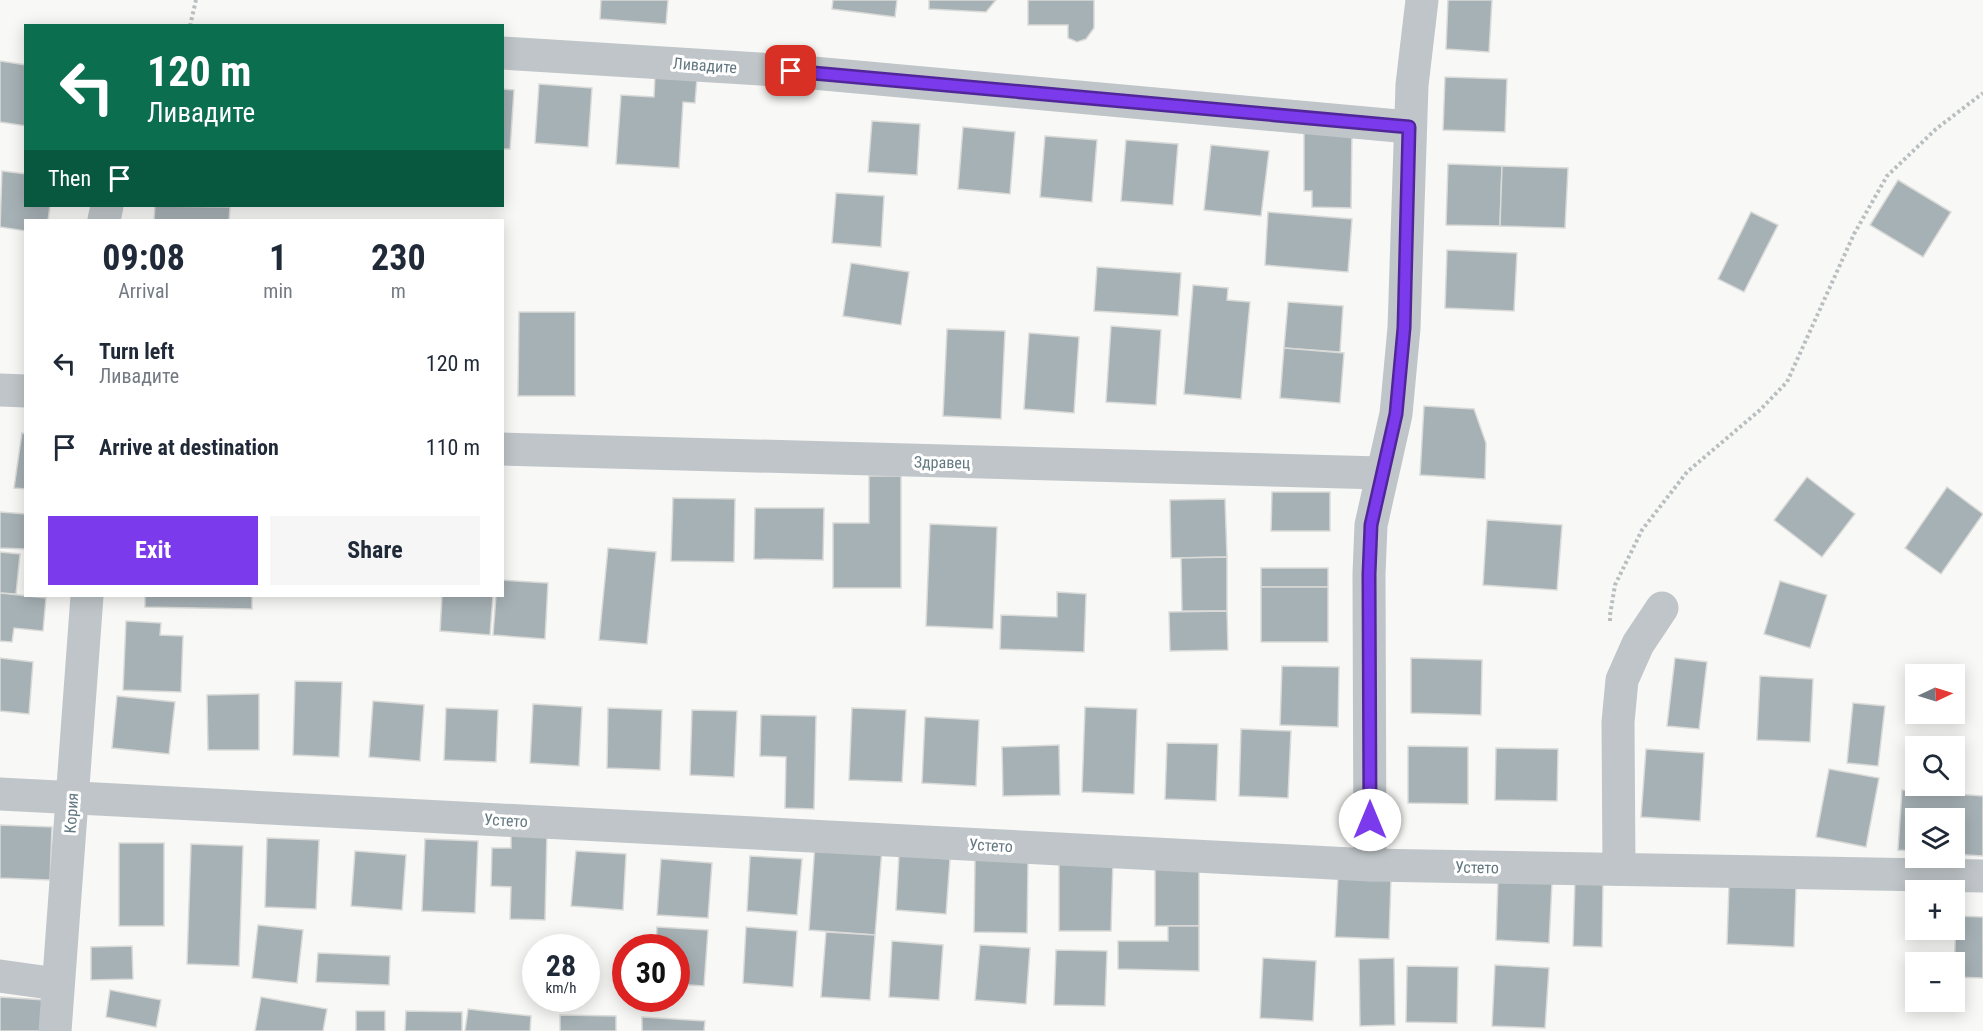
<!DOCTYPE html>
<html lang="en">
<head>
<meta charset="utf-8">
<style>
	body { margin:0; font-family:"Roboto Condensed",sans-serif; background:#f6f6f7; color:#1f2937; height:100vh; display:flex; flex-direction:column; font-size:22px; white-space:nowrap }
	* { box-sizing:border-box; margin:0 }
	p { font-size:20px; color:#747a83 }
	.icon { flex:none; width:33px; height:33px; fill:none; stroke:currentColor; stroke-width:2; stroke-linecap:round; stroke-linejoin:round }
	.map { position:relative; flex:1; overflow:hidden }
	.drawer { position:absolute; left:24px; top:219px; width:480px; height:378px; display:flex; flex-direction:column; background:#fff; border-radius:0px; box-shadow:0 3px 15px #0003 }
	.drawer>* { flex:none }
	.banner { position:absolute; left:24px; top:24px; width:480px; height:183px; border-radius:0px; box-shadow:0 3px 15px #0003; background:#0b6e4f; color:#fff; overflow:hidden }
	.needle { width:39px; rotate:86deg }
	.tools { position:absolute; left:1905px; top:664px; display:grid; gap:12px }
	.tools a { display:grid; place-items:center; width:60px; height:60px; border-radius:0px; background:#fff; box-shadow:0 3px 15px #0003; font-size:30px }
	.speed { position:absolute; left:522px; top:934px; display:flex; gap:12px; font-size:30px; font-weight:700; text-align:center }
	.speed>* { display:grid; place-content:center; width:78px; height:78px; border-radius:50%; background:#fff; box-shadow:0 3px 15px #0003; line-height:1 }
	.speed small { font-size:15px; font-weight:400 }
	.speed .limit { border:9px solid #d22; background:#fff; color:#111 }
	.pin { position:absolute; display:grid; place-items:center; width:51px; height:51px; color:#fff; margin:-26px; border-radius:12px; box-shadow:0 3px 9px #0006 }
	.me { position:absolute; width:66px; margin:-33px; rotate:0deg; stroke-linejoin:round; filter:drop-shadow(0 0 4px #0008) }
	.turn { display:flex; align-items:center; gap:21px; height:126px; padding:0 24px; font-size:27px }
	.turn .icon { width:78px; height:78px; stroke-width:2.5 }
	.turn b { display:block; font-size:42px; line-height:51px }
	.then { display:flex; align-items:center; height:57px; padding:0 24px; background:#0003; gap:12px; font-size:22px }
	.eta { display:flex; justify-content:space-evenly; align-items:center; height:102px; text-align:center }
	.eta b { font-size:36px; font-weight:700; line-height:42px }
	.primary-button { display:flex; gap:12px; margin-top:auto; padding:12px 24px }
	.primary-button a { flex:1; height:69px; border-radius:0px; background:#7c3aed; color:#fff; font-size:24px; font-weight:700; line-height:69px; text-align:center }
	.primary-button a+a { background:#f6f6f7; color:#1f2937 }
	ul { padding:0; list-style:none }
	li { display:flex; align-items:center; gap:18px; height:84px; padding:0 24px }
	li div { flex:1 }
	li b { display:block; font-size:22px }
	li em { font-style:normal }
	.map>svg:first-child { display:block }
	.building { fill:#a6b1b5; stroke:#dadad8; stroke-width:1.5 }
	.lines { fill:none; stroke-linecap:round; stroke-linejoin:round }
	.path { stroke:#b9bec0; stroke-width:4; stroke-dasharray:3 3; stroke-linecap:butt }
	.street { stroke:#bfc5c8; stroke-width:33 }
	.route-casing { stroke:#51269a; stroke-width:15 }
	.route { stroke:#7c3aed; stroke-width:10 }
	.labels { text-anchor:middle; stroke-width:6; stroke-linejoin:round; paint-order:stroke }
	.street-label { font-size:16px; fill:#637881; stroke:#fff }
</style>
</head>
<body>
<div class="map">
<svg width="1983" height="1031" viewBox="0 0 1983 1031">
	<rect width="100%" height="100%" fill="#f8f8f6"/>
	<g class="building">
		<polygon points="601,0 668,0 666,24 600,19"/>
		<polygon points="833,0 897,0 895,17 832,9"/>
		<polygon points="929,0 996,0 986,12 929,9"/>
		<polygon points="1028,0 1094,0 1094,28 1086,39 1077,42 1068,38 1068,25 1028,25"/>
		<polygon points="1448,0 1492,0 1489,52 1446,49"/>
		<polygon points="0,61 26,65 26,126 0,122"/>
		<polygon points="655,75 697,78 695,103 683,102 679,168 616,164 621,95 654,97"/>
		<polygon points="1445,77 1507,79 1505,132 1443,130"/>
		<polygon points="539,84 592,88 588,147 535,143"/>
		<polygon points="502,89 514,90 510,149 502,149"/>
		<polygon points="872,121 920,124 917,175 868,172"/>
		<polygon points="963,127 1015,132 1010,194 958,189"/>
		<polygon points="1304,131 1352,132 1351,208 1312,207 1312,191 1304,191"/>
		<polygon points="1045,136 1097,140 1092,202 1040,197"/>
		<polygon points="1126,140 1178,144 1173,205 1121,201"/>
		<polygon points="1211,145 1269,151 1261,216 1204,210"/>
		<polygon points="1448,164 1502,166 1500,226 1446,225"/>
		<polygon points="1502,166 1568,168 1565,228 1500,226"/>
		<polygon points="2,171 26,174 26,206 50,206 48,220 26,220 26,231 0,227"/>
		<polygon points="1898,180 1951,212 1923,257 1870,225"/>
		<polygon points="836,193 884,196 881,247 832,243"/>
		<polygon points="155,206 230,207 229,220 154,220"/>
		<polygon points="1268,212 1352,219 1348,272 1265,265"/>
		<polygon points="1751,212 1778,225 1744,292 1718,279"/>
		<polygon points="1447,250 1517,253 1514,311 1445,308"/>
		<polygon points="851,263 909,272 901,325 843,316"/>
		<polygon points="1097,267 1181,273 1178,316 1094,311"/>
		<polygon points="1193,285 1228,288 1227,300 1250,302 1241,399 1184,394"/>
		<polygon points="1288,302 1343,306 1340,352 1284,348"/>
		<polygon points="519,312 575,312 575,396 518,396"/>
		<polygon points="1111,326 1161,330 1156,405 1106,402"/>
		<polygon points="947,329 1005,331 1001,419 943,416"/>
		<polygon points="1029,333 1079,337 1074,413 1024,409"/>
		<polygon points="1284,348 1344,353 1340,403 1280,398"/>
		<polygon points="1424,406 1474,409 1486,443 1485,479 1420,475"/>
		<polygon points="22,433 26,434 26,489 14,488"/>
		<polygon points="869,476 901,476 901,588 833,588 833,523 869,523"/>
		<polygon points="1807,477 1855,514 1822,557 1774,520"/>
		<polygon points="1947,487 1983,514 1941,574 1905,548"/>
		<polygon points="1272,492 1330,492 1330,531 1271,531"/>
		<polygon points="673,498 735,499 734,562 671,561"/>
		<polygon points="1225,499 1227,557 1171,558 1170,500"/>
		<polygon points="755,508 824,508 823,560 754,559"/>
		<polygon points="0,512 26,514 26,549 0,548"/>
		<polygon points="1487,520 1562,525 1557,590 1483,585"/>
		<polygon points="930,524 997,527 993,629 926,626"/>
		<polygon points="608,548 656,552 647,644 599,640"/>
		<polygon points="0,552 20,554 16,594 0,593"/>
		<polygon points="1227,557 1227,611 1182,611 1181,558"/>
		<rect x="1261" y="568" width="67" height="19"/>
		<polygon points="502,580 548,583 545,639 493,635 496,596 502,596"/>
		<polygon points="1780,581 1827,595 1810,648 1764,634"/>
		<rect x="1261" y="587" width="67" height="55"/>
		<polygon points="1057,592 1086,594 1084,652 1000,649 1001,615 1057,617"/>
		<polygon points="0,593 46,598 43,631 14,628 12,642 0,641"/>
		<polygon points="145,596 252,596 252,609 145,607"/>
		<polygon points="442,596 493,596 490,635 440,631"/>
		<polygon points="1227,611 1228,650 1170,651 1169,612"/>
		<polygon points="126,621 161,623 160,635 183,636 181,692 123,690"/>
		<polygon points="0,658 33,662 29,714 0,711"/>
		<polygon points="1411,658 1482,660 1481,715 1411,713"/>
		<polygon points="1675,658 1707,662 1699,729 1667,726"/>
		<polygon points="1282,666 1339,667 1338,727 1280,725"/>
		<polygon points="1760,676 1813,679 1810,742 1757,740"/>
		<polygon points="295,681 342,682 339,757 293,755"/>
		<polygon points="259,694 259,750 208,750 207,695"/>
		<polygon points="117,696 175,702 169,754 112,748"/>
		<polygon points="373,701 424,705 420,761 369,757"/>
		<polygon points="1853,703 1885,706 1878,766 1847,763"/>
		<polygon points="533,704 582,707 579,766 530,763"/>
		<polygon points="1085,707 1137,709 1134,794 1082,792"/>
		<polygon points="446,708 498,710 496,762 444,760"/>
		<polygon points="608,708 662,710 660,770 607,768"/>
		<polygon points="852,708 906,710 902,782 849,780"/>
		<polygon points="692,710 737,711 734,777 690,775"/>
		<polygon points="761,715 816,716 814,809 785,808 786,757 760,756"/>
		<polygon points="925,717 979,720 976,786 922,783"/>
		<polygon points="1241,729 1291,731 1288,798 1239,796"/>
		<polygon points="1167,743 1218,744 1216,801 1165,799"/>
		<polygon points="1059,745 1060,795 1003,796 1002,747"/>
		<polygon points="1408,746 1468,747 1468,804 1408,803"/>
		<polygon points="1496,748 1558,749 1557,801 1495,800"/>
		<polygon points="1646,749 1704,753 1700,821 1641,817"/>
		<polygon points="1829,769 1879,778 1866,847 1816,837"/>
		<polygon points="1902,790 1983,796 1983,856 1954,854 1954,819 1916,819 1916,851 1898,850"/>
		<polygon points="0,825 52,827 50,880 0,878"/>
		<polygon points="511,830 547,831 545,920 510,919 511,887 491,886 492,848 511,848"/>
		<polygon points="267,838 319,840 316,909 265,907"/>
		<polygon points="425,839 478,841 475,913 422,911"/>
		<rect x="119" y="843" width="45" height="83"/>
		<polygon points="191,844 243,846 239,966 187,964"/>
		<polygon points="815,844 882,849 875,935 809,930"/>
		<polygon points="355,851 406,855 402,910 351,906"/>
		<polygon points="576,851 626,854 623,910 571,906"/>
		<polygon points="899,855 950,859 946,914 896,910"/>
		<polygon points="750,856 802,859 797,915 747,911"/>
		<polygon points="1059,858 1113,859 1111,931 1059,931"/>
		<polygon points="661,859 712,863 708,918 657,915"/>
		<polygon points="975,860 1028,860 1027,933 974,932"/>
		<rect x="1155" y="866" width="44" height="60"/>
		<polygon points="1338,876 1391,879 1389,939 1335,937"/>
		<polygon points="1575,879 1603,880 1602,947 1573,946"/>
		<polygon points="1498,880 1552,883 1549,943 1496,940"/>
		<polygon points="1729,884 1796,887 1794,947 1727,944"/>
		<polygon points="1956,916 1983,917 1983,978 1954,977"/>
		<polygon points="258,925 303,930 297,983 252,978"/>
		<polygon points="1168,926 1199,926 1199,971 1118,969 1118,941 1168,941"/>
		<polygon points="657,927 708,930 704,986 676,984 676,948 656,948"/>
		<polygon points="746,927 797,931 793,987 743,983"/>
		<polygon points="826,932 875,935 870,1000 821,997"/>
		<polygon points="892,941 943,945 939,1000 889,997"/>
		<polygon points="980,945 1030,948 1026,1004 975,1000"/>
		<polygon points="132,946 133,979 91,980 91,947"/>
		<polygon points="1056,950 1107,951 1105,1006 1054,1005"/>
		<polygon points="318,953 390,956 389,985 316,982"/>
		<polygon points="1263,958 1316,961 1313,1021 1260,1018"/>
		<polygon points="1394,958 1395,1025 1360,1026 1359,959"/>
		<polygon points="1495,965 1549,968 1545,1028 1492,1026"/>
		<polygon points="1407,966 1458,967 1457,1023 1406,1022"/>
		<polygon points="110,990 161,1000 156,1027 106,1017"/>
		<polygon points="0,997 45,1000 43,1031 0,1031"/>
		<polygon points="261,997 327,1009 323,1031 255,1031"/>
		<polygon points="468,1009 531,1016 530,1031 465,1031"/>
		<rect x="356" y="1011" width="29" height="20"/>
		<polygon points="406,1011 462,1012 462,1031 405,1031"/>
		<polygon points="560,1015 616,1016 616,1031 560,1031"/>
		<polygon points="642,1017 705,1021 704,1031 642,1031"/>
	</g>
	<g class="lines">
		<g class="path">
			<polyline points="190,26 196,0"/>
			<polyline points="1610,621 1610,615 1615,585 1642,530 1687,472 1760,410 1787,382 1854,234 1887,176 1936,129 1983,93"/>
		</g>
		<g class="street">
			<polyline points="502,53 791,71 1409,127"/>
			<polyline points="104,220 107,206"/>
			<polyline points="0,390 26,391"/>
			<polyline points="502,449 1381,473"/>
			<polyline points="0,794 1370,865 1983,876"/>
			<polyline points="1370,865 1369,574 1371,525 1396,414 1404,328 1412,85 1422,0"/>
			<polyline points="1619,869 1618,722 1622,680 1638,644 1662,608"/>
			<polyline points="0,976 57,984"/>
			<polyline points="55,1031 87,596"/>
		</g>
	</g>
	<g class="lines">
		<g class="route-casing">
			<polyline id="route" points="791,71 1409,127 1404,328 1396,414 1371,525 1369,574 1370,820"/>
		</g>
		<use href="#route" class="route"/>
	</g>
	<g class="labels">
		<g class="street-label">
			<text transform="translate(705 65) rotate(4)" y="6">Ливадите</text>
			<text transform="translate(942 462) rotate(1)" y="6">Здравец</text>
			<text transform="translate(71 813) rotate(-86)" y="6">Кория</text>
			<text transform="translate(506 820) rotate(3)" y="6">Устето</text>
			<text transform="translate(991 845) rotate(3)" y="6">Устето</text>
			<text transform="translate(1477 867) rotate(1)" y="6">Устето</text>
		</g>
	</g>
</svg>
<div class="tools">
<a><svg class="needle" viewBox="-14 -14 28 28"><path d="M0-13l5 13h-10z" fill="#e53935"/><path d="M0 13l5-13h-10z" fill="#747a83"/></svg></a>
<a><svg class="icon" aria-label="search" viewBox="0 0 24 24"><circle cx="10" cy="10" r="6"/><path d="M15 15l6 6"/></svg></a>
<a><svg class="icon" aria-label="layers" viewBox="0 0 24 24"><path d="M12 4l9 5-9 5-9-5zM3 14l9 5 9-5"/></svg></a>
<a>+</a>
<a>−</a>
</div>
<div class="speed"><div>28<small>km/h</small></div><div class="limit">30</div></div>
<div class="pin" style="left:791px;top:71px;background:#d93025"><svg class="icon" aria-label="arrive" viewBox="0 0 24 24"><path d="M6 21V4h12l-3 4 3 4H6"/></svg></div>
<svg class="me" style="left:1370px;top:820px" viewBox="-20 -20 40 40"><circle r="19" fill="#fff"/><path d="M0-13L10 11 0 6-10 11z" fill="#7c3aed"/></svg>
<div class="banner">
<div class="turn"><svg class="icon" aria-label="left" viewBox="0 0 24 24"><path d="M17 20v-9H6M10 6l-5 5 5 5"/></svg><div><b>120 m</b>Ливадите</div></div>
<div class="then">Then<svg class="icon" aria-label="arrive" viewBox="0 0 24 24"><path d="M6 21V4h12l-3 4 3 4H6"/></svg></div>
</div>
<section class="drawer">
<div class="eta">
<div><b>09:08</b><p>Arrival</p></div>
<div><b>1</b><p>min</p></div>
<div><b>230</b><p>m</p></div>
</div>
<ul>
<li><svg class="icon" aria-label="left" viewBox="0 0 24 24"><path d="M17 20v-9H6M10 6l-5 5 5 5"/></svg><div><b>Turn left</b><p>Ливадите</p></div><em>120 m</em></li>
<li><svg class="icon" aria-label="arrive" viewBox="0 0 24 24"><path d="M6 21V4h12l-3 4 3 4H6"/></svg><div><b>Arrive at destination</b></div><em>110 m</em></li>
</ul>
<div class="primary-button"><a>Exit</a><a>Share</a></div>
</section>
</div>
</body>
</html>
